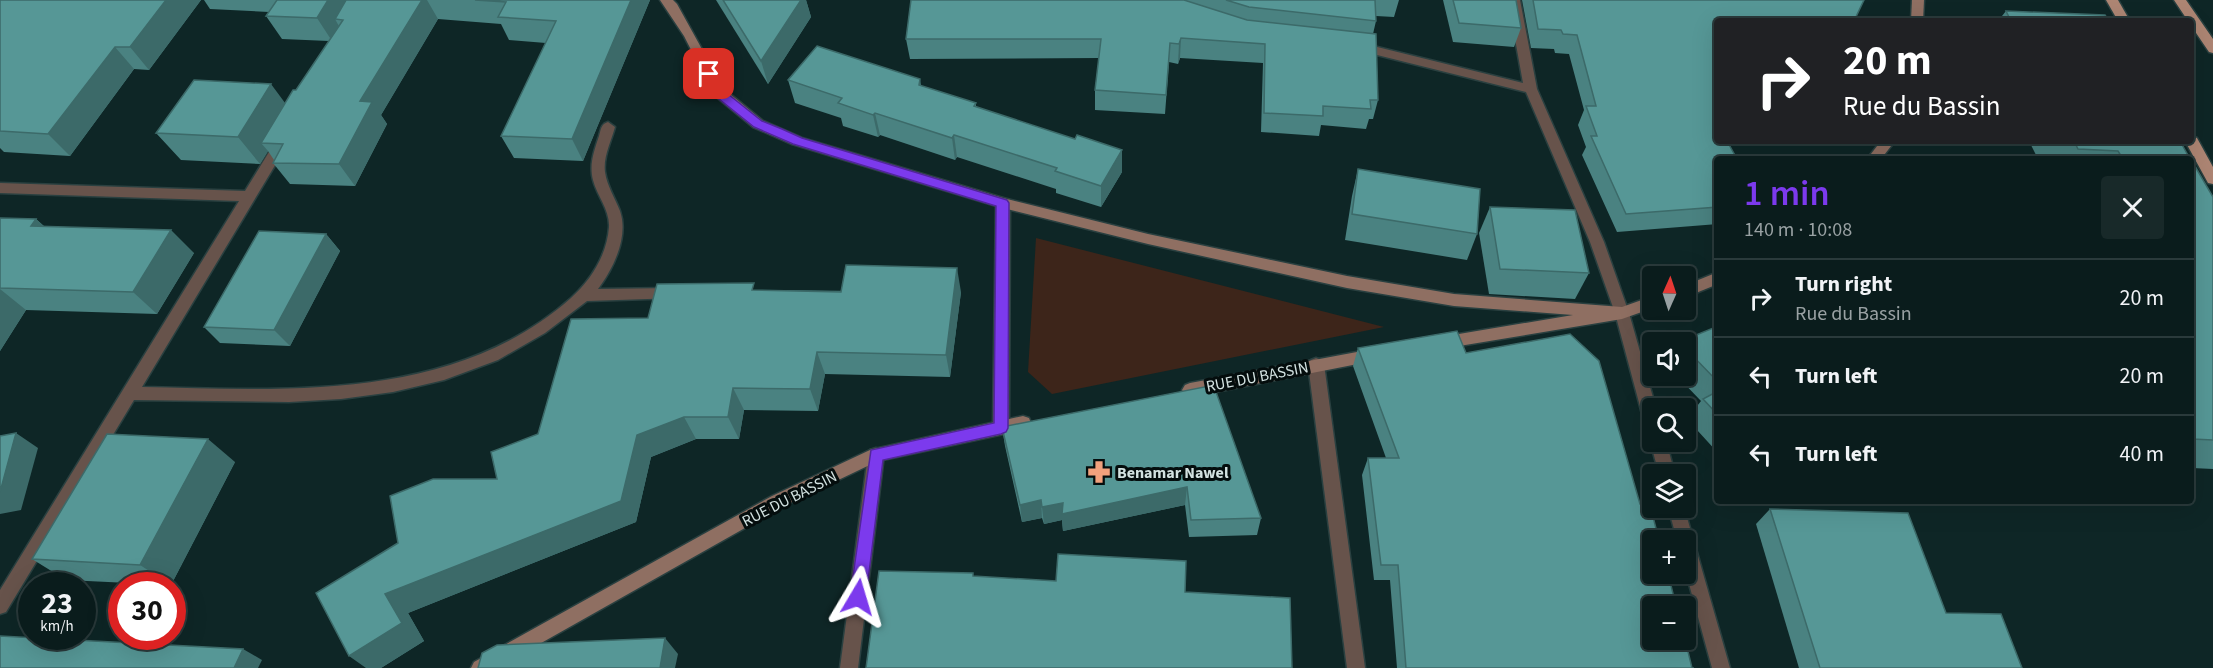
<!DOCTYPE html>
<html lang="en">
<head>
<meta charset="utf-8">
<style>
	body { margin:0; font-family:"Source Sans 3",sans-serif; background:#182929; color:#f1f3f6; height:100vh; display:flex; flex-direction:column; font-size:22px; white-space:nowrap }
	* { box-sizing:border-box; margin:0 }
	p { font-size:20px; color:#99a1a3 }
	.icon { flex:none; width:33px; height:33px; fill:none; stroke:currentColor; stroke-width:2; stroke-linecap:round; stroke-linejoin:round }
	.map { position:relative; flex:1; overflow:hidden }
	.panel { position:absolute; left:1714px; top:156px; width:480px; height:348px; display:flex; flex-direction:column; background:#0a1c1c; border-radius:6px; box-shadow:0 6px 24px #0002,0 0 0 2px #2a3a3b }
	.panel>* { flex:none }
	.guide { position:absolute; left:1714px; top:18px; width:480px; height:126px; border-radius:6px; box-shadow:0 6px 24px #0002,0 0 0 2px #2a3a3b; background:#202124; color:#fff; overflow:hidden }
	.needle { width:39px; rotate:3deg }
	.controls { position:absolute; left:1642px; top:266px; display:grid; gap:12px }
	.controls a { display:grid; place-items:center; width:54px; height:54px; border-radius:6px; background:#0a1c1c; box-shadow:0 6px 24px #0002,0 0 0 2px #2a3a3b; font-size:30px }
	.speed { position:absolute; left:18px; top:572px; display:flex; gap:12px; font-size:30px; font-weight:700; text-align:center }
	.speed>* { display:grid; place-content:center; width:78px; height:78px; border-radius:50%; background:#0a1c1c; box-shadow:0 6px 24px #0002,0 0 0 2px #2a3a3b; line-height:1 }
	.speed small { font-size:15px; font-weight:400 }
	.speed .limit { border:9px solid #d22; background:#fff; color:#111 }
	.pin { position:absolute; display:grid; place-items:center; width:51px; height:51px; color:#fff; margin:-26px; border-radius:12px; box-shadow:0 3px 9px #0006 }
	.me { position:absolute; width:66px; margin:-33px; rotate:7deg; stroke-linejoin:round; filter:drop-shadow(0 0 4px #0008) }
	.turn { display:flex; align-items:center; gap:21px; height:126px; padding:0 30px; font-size:27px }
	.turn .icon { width:78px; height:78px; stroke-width:2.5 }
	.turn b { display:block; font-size:42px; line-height:51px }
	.round { display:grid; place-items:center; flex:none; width:63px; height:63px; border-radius:6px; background:#182929 }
	.summary { display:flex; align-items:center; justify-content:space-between; height:102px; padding:0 30px }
	h1 { font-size:36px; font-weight:600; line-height:45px; color:#7c3aed }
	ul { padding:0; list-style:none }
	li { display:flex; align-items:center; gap:18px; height:78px; padding:0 30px; border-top:2px solid #2a3a3b }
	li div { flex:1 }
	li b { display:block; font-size:22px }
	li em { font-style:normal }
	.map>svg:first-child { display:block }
	.green { fill:#3d251a }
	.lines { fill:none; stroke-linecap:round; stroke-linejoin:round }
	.street-casing { stroke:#2a4040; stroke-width:3 }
	.secondary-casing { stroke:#2a4040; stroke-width:3 }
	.primary-casing { stroke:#2a4040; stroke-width:3 }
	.street { fill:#67534b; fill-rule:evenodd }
	.secondary { fill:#8f6f62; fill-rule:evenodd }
	.primary { fill:#ad8573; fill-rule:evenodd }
	.wall { fill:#4a8281 }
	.shaded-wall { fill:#3c6a69 }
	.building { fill:#569796; stroke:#3c6a69; stroke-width:1.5 }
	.route { fill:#7c3aed; stroke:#51269a; stroke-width:1.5 }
	.labels { text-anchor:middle; stroke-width:6; stroke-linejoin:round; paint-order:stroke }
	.street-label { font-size:16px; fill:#d3e2e1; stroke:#040d0d }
	.poi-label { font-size:16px; font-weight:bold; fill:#d3e2e1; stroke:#040d0d; text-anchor:start }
</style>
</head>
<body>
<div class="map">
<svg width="2213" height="668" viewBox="0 0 2213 668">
	<rect width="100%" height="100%" fill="#0e2626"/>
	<polygon class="green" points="1036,238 1384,327 1052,394 1028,372"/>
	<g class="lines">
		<g class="street-casing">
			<g id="street">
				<polygon points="1508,0 1520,0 1537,89 1604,242 1629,313 1656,408 1653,408 1653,432 1647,430 1645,425 1615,313 1590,242 1526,92 1357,50 1351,46 1357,42 1523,83"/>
				<path d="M608 122 615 127C611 142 603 157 605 172 607 186 615 198 620 211 629 237 613 269 598 289L673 288 678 290 680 294 678 298 587 301 545 333 498 360 444 380 393 392 341 399 289 402 134 400 6 612 0 614V590L239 201 0 193V183L245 191 277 139H287L289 142 142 387C287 390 454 402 571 298 591 280 607 255 609 227 610 210 597 196 593 180 589 165 594 151 599 136 601 129 601 124 608 122Z"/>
				<polygon points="1003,198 1010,203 1009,427 1007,432 1001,434 995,432 993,427 996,203"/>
				<polygon points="1316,358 1321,360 1324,364 1365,668 1347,668 1308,364 1311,360"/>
				<polygon points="1653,436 1653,441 1666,441 1675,474 1659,474 1650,441"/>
				<polygon points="876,448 882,450 884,455 858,668 840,668 868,455 870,450"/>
				<polygon points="1668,507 1684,507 1730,668 1712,668 1686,573 1686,540 1677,540"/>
			</g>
		</g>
		<g class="secondary-casing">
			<g id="secondary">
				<polygon points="660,0 673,0 677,4 724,89 763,121 802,138 1003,198 1148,234 1347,276 1454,294 1622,307 1653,296 1653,308 1622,319 1441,349 1436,347 1433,343 1436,339 1441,337 1573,315 1454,306 1347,288 1148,244 1003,208 792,144 753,127 714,95 684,36"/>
				<polygon points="1912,0 1924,0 1923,21 1911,21"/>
				<polygon points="1881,141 1895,141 1881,159 1867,159"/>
				<polygon points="1718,272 1718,284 1686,297 1686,285"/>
				<polygon points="1373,349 1378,351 1381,355 1378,359 1373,361 1190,397 1185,395 1182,390 1185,385 1190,383"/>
				<polygon points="1023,416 1029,418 1031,423 1029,428 1023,430 878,461 784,506 497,668 471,668 474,662 772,496 870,450"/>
			</g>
		</g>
		<g class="primary-casing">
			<g id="primary">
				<polygon points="2106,0 2118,0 2130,21 2118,21"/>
				<polygon points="2174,0 2186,0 2213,39 2213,53 2209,52 2192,27 2192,21 2188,21"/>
				<polygon points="2192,136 2197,138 2213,167 2213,184 2208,183 2185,141 2192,141"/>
			</g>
		</g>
		<use href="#street" class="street"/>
		<use href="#secondary" class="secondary"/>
		<use href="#primary" class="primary"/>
	</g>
	<g class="wall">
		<polygon points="0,0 201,0 149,70 134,69 70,156 4,152 0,148"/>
		<polygon points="204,0 650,0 583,161 514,158 501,136 546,43 509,40 501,24 438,19 381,115 387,124 355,186 290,184 273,163 274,160 268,151 260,164 181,160 156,133 285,103 296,90 329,41 282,39 266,16 269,12 210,9"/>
		<polygon points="716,0 806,0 811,17 768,84"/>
		<polygon points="911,0 1399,0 1394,17 1376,16 1376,21 1373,34 1378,100 1373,119 1369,119 1366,129 1321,125 1319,136 1261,132 1263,63 1180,58 1178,64 1169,62 1165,114 1095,110 1095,90 1099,58 910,59 906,39"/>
		<polygon points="1443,0 1516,0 1521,28 1514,47 1453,42"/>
		<polygon points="1522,0 1864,0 1718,21 1718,224 1617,232 1582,155 1586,147 1578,125 1584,110 1569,54 1555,53 1554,49 1531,48"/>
		<polygon points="2006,11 2109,21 1998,21"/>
		<polygon points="920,79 921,86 976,103 976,107 1122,172 1101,207 1056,193 1056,189 957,157 955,160 880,135 878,137 843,126 841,118 795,103 788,80"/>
		<polygon points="2029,141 2180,141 2190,159 2038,159"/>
		<polygon points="2192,161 2213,197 2213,469 2192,468"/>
		<polygon points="1358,169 1477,234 1467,260 1345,240 1352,196"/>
		<polygon points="1490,207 1589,273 1575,299 1489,294 1479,233"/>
		<polygon points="0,218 36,219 45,227 194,253 157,314 26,310 0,351"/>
		<polygon points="326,234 340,251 290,346 220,343 204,327"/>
		<polygon points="756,290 961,292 950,377 825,374 818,411 744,410 739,439 696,439 651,457 636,522 408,613 424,641 381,668 398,543 497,479 538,434 648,318"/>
		<polygon points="1718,326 1718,453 1687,419 1701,401 1676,375 1686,375 1686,342"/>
		<polygon points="1358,348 1466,353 1640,504 1692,668 1694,668 1397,668 1390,580 1374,580 1362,475 1368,458 1386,458 1353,366"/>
		<polygon points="1210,390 1261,518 1257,535 1189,537 1185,505 1063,531 1062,520 1044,524 1042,518 1022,522 1005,446 1002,427"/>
		<polygon points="235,462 171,585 66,580 32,559"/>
		<polygon points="1770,509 1946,613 2022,668 1799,668 1756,524"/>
	</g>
	<g class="shaded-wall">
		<polygon points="166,0 201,0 149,70 130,47"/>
		<polygon points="328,0 356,0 343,20 335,19 340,28 332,41 317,18"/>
		<polygon points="422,0 427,0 438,19 381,115 387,124 355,186 339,164 360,101"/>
		<polygon points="631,0 650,0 583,161 572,139"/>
		<polygon points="801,0 806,0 811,17 768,84 761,61"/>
		<polygon points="1181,38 1180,58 1178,64 1179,44"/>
		<polygon points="115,47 134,69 70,156 48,134"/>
		<polygon points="271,84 291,111 261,143 268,151 260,164 238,137"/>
		<polygon points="875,113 880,135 878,137 873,115"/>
		<polygon points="954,135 957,157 955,160 952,138"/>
		<polygon points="1122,150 1122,172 1101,207 1101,186"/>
		<polygon points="36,219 61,242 31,226"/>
		<polygon points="171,230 194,253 157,314 133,292"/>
		<polygon points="326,234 340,251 290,346 274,330"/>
		<polygon points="957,268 961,292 950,377 946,355"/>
		<polygon points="0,289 26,310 0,351"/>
		<polygon points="817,352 825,374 818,411 810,389"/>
		<polygon points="733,388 744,410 739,439 728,417"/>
		<polygon points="684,417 696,439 651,457 636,522 408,613 424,641 381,668 366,668 349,656 385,594 637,435"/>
		<polygon points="16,433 38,448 21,510 0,514 0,492"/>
		<polygon points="208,439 235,462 171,585 140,565"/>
		<polygon points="1187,487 1185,505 1063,531 1062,520 1044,524 1042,507 1063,503"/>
		<polygon points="1041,500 1042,518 1022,522 1020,505"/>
		<polygon points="665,638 678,654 675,668 660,668"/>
		<polygon points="243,649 262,660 258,668 234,668"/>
	</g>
	<g class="building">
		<polygon points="0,0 166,0 130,47 115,47 48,134 0,131"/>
		<polygon points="277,0 328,0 317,18 266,16"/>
		<polygon points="346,0 422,0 360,101 372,102 339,164 273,163 283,144 261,143 293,90 296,90 343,20 335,19"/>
		<polygon points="475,0 631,0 572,139 501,136 556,21 498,17 506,2"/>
		<polygon points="723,0 801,0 761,61"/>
		<polygon points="911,0 1184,0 1247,20 1376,34 1378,100 1370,100 1371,109 1323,106 1323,116 1264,113 1265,44 1181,38 1179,44 1170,43 1166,95 1095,90 1101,39 906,39"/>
		<polygon points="1226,0 1375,0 1376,21 1249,7"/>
		<polygon points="1453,0 1516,0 1521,28 1459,23"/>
		<polygon points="1533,0 1864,0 1854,21 1718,21 1718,141 1727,141 1737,159 1718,159 1718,172 1715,172 1718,177 1718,207 1626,214 1591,136 1597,136 1586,106 1596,106 1577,35 1563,34 1561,30 1538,29"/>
		<polygon points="2006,11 2105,15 2109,21 2011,21"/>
		<polygon points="817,46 920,79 919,85 976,103 974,106 1075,139 1077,135 1122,150 1101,186 1055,171 1057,168 954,135 952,138 875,113 873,115 838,103 842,98 788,80"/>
		<polygon points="194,80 271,84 238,137 156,133"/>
		<polygon points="2074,141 2180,141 2190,159 2123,159 2118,151 2078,149"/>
		<polygon points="2192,161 2213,197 2213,440 2192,439"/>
		<polygon points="1358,169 1480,189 1477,234 1352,214"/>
		<polygon points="1490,207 1575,210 1589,273 1500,269"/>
		<polygon points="0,218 36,219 31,226 171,230 133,292 0,288"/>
		<polygon points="259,231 326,234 274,330 204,327"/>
		<polygon points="846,265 957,268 946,355 817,352 810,389 733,388 728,417 684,417 637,435 621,501 385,594 402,623 349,656 316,593 398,543 390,496 433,479 497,479 491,452 538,434 571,319 648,318 657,284 754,283 752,290 841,292"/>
		<polygon points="1718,326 1718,382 1686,349 1686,342 1679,342"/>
		<polygon points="1457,331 1466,353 1570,334 1599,361 1640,504 1650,505 1659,540 1653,540 1653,573 1668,573 1676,606 1653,606 1653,639 1685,639 1692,668 1694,668 1406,668 1398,565 1381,565 1368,458 1399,458 1358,348"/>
		<polygon points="1209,386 1210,390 1215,389 1261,518 1191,520 1187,487 1062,514 1063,503 1042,507 1041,500 1020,505 1002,427"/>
		<polygon points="1718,391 1718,415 1703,399"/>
		<polygon points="16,433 0,492 0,436"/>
		<polygon points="107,434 208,439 140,565 32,559"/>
		<polygon points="1770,509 1908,513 1946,613 2001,614 2022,668 1820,668"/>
		<polygon points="1058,554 1186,561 1185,592 1290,598 1292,668 866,668 879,571 973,573 973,576 1056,581"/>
		<polygon points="0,636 243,649 234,668 0,668"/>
		<polygon points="665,638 660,668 478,668 482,653 497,645"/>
	</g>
	<polygon class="route" points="709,69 713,71 723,90 762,121 782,129 802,138 1007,200 1009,203 1008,428 1006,432 1001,434 883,460 866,597 864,602 858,604 853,602 850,597 871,450 994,423 996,206 793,144 754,127 714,95 703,74"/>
	<defs>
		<g id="pharmacy-bare" transform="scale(1.8)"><path d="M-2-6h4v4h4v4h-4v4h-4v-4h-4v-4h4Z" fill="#f1a17d" stroke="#040d0d" stroke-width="2.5" paint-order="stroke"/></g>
	</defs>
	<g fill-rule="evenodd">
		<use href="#pharmacy-bare" x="1099" y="472"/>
	</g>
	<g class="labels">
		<g class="street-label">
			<text transform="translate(1257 376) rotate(-11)" y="6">RUE DU BASSIN</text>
			<text transform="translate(789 498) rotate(-27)" y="6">RUE DU BASSIN</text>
		</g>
		<g class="poi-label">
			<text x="1117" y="478">Benamar Nawel</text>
		</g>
	</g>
</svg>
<div class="controls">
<a><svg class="needle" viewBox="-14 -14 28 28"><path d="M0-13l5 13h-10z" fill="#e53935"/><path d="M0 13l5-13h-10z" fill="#99a1a3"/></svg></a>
<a><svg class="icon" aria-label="sound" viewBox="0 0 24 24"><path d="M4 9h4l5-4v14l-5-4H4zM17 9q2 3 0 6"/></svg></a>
<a><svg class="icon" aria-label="search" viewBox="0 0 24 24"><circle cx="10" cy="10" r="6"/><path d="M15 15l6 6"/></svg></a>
<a><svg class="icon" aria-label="layers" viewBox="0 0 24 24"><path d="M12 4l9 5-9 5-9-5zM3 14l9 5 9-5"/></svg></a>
<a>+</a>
<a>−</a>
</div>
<div class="speed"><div>23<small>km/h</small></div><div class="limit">30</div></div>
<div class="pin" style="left:709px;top:74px;background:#d93025"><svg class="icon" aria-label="arrive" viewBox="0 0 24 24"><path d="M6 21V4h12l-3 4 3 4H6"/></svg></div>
<svg class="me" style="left:858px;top:597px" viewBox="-20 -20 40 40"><path d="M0-17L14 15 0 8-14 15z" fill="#7c3aed" stroke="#fff" stroke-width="4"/></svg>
<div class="guide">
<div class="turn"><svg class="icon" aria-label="right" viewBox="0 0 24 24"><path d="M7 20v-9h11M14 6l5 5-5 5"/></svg><div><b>20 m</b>Rue du Bassin</div></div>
</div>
<section class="panel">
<div class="summary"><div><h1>1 min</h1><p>140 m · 10:08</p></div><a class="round"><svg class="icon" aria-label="close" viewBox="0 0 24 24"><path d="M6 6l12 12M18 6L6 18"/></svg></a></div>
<ul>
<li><svg class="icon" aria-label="right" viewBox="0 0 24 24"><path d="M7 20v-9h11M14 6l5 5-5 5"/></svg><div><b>Turn right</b><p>Rue du Bassin</p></div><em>20 m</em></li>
<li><svg class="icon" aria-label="left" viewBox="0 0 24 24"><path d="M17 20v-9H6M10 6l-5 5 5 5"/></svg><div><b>Turn left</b></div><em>20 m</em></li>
<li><svg class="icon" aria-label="left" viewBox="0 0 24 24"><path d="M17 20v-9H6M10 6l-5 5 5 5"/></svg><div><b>Turn left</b></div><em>40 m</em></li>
</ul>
</section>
</div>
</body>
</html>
